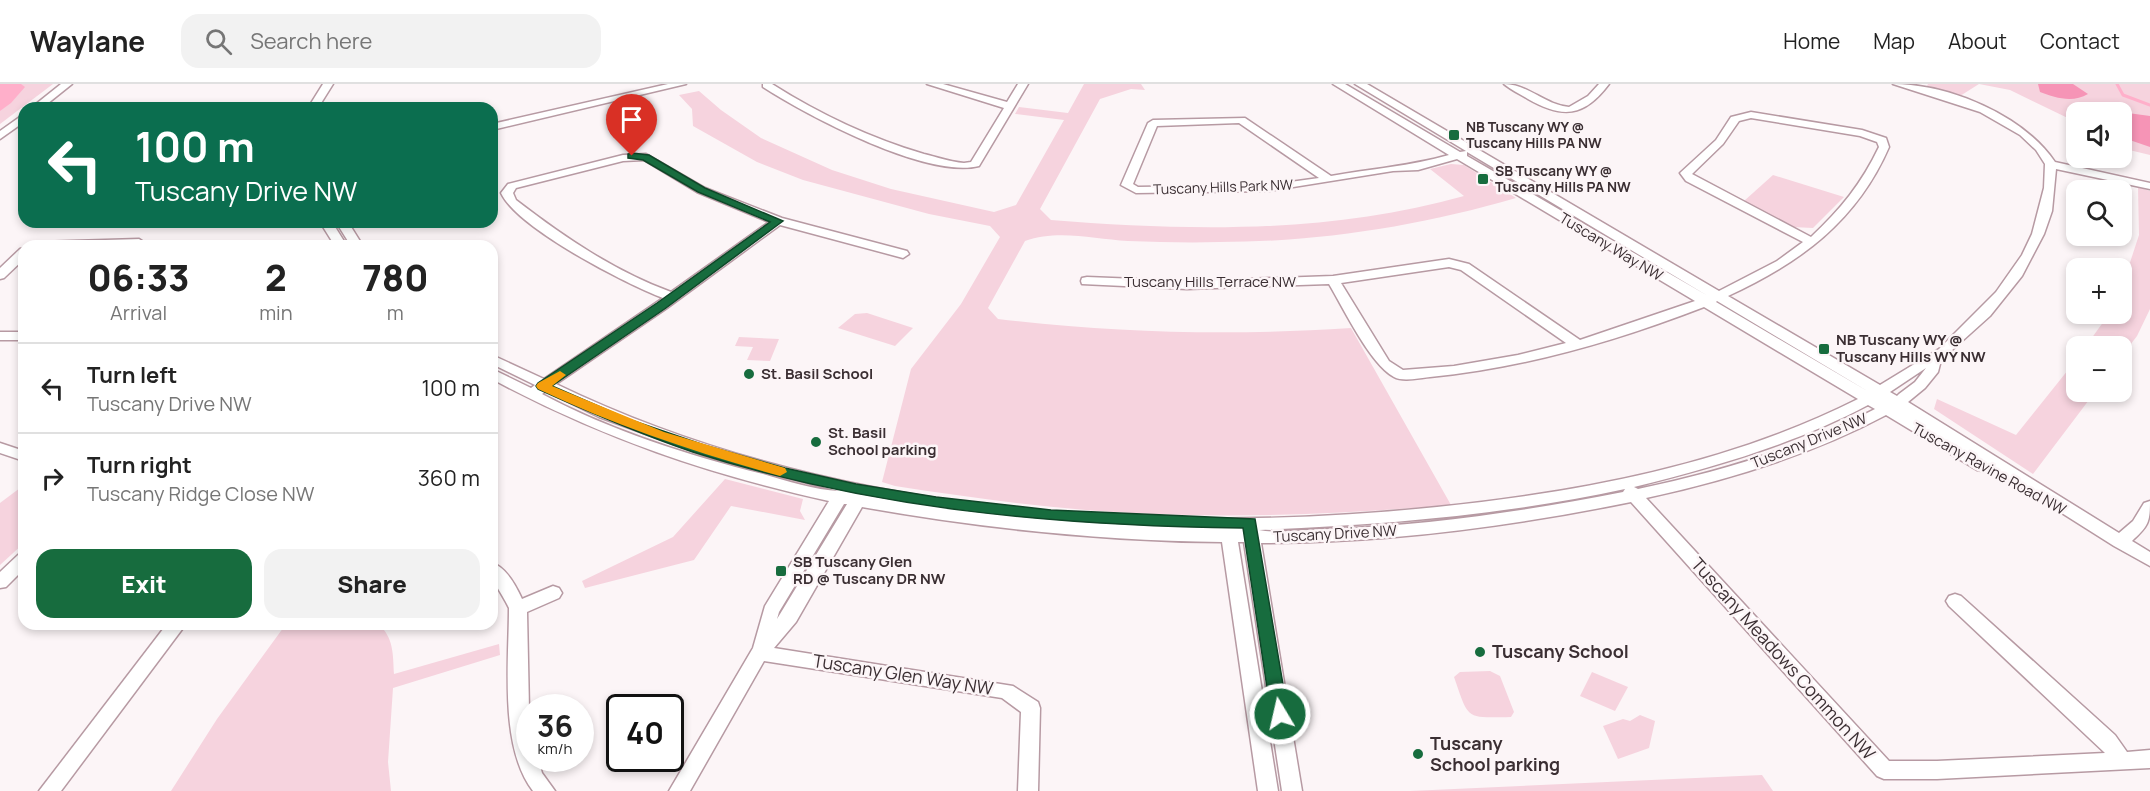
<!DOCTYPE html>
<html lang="en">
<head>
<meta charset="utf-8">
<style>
	body { margin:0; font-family:Manrope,sans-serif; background:#f2f2f2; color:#222; height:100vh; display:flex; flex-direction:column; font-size:22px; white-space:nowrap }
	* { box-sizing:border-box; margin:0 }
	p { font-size:20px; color:#767676 }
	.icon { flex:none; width:33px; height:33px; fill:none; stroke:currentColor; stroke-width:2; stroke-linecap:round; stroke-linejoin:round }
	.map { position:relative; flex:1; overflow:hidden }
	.details { position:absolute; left:18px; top:156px; width:480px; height:390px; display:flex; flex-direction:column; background:#fff; border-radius:18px; box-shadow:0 3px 9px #0003 }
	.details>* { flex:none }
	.hud { position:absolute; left:18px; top:18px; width:480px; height:126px; border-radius:18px; box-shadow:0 3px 9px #0003; background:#0b6e4f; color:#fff; overflow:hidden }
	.fabs { position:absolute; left:2066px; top:18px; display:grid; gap:12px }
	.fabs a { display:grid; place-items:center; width:66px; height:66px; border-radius:12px; background:#fff; box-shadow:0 3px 9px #0003; font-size:30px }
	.speed { position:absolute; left:516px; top:610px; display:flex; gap:12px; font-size:30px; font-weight:700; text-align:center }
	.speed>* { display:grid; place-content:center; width:78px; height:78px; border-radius:50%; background:#fff; box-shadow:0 3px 9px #0003; line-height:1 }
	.speed small { font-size:15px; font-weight:400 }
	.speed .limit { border:3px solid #111; border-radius:9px; background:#fff; color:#111 }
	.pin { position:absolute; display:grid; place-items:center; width:51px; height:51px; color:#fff; margin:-62px -26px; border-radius:50% 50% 50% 0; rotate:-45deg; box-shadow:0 0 6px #0007 }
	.pin .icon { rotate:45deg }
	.me { position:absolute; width:66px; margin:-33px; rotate:351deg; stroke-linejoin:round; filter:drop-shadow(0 0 4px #0008) }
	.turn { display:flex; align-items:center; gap:21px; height:126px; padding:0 18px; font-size:27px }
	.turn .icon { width:78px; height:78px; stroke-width:2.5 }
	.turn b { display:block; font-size:42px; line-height:51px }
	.eta { display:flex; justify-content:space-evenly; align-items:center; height:102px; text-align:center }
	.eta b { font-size:36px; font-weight:800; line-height:42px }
	.button { display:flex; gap:12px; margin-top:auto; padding:12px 18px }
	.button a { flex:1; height:69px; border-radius:18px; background:#176c3e; color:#fff; font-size:24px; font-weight:800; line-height:69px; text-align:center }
	.button a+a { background:#f2f2f2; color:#222 }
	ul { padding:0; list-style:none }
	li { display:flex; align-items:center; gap:18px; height:90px; padding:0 18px; border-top:2px solid #e0e0e0 }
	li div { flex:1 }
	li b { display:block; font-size:22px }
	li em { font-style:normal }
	header { display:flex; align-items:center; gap:36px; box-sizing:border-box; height:84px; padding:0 30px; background:#fff; border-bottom:2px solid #e0e0e0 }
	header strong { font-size:28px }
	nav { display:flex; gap:33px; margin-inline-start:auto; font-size:21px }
	.search { width:420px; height:54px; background:#f2f2f2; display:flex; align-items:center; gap:15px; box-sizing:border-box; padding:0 21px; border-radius:18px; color:#767676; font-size:22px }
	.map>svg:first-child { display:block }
	.green { fill:#f6d3de }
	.forest { fill:#f694b6 }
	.water { fill:#ffafca }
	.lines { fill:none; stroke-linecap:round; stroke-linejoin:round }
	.stream { stroke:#ffafca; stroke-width:3 }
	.minor-casing { stroke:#b79aa3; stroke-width:3 }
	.minor { fill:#fff; fill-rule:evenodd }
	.route { fill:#176c3e; stroke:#0f4628; stroke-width:1.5 }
	.slow { fill:#f59e0b }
	.poi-dot { fill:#176c3e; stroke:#fcf5f7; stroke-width:2 }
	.labels { text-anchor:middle; stroke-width:5; stroke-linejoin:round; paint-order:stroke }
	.far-poi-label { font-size:14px; font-weight:bold; fill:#3b2f33; stroke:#fcf5f7; text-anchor:start }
	.far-street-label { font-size:14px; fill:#3b2f33; stroke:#fcf5f7 }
	.street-label { font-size:15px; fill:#3b2f33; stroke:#fcf5f7 }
	.poi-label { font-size:15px; font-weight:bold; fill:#3b2f33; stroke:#fcf5f7; text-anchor:start }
	.near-poi-label { font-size:18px; font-weight:bold; fill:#3b2f33; stroke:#fcf5f7; text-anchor:start }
	.near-street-label { font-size:18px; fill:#3b2f33; stroke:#fcf5f7 }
</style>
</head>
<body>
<header>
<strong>Waylane</strong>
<div class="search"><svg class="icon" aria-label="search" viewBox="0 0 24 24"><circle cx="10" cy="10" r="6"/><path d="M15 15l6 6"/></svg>Search here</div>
<nav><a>Home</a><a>Map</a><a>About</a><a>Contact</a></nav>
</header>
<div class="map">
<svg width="2150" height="707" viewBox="0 0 2150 707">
	<rect width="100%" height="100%" fill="#fcf5f7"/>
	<g class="green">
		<polygon points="0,0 53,0 0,40"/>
		<path d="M1084 0H1141L1145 6 1131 5 1100 15 1040 125 1051 136C1189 147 1329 150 1464 112L1430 85 1451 80 1464 81 1516 114C1420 142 1319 158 1219 158 1189 159 1159 158 1128 157 1094 155 1058 145 1025 157L988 224 998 235C1119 249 1230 252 1351 244L1451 421C1364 428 1277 433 1189 431 1090 430 992 417 895 402L882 398 911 285 961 220 1000 153 990 142 929 130 803 96 757 78 693 42 692 25 679 11 699 7 721 26 761 54 832 86 891 105 994 128 1016 121 1064 36 1015 30 1019 23 1068 29Z"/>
		<polygon points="1928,0 2150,0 2150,71 2121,64 2121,28 2076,28 2076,38 2010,6 1979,0 1960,12 1927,2"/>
		<polygon points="1773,91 1844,113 1813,144 1792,143 1744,117"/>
		<polygon points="2138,103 2150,107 2150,225 2137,252 2121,273 2121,262 2086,262 2109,230 2121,230 2121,206 2139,151"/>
		<polygon points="867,229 913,244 895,262 838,244 855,230"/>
		<polygon points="739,253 779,255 770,277 747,276 753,263 735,262"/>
		<polygon points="2076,276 2076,308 2095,308 2033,390 1934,325 1937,315 2016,351"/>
		<polygon points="725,395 803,415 800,427 805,436 731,422 694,476 585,504 582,497 673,453"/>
		<polygon points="24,401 24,459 0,481 0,419"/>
		<path d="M286 540H378C394 553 393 571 394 590L499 560 500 571 393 604 388 678 391 707H171L217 635Z"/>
		<path d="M1490 587 1500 592 1514 628 1511 633C1465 634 1469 636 1454 593L1460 588Z"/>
		<polygon points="1592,588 1628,603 1615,627 1580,612"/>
		<polygon points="1640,631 1655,637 1649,664 1618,675 1603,642 1623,635 1630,637"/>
		<polygon points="1762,691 1773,707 1410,707"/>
	</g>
	<g class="forest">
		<path d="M2038 0H2073L2088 10C2073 19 2055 14 2040 8Z"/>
		<polygon points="2128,29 2150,32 2150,63 2121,53 2121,31"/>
	</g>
	<polygon class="water" points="0,0 21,0 25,3 11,19 0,27"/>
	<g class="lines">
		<polyline class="stream" points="2117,0 2123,11 2150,21"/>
		<g class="minor-casing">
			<g id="minor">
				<polygon points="61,0 72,0 42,24 31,24"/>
				<polygon points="323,0 333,0 318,24 308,24"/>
				<polygon points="668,0 686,0 492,46 492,40"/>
				<path d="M763 0H772C819 30 870 54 924 70 937 73 950 78 964 79L971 78 1004 24 927 0H943L1007 18 1018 0H1028L979 82C927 95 808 32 763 3Z"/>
				<path d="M1333 0H1345L1460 68 1466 67 1355 0H1367L1719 207 1777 177 1803 158 1686 97 1680 89 1716 56 1731 33 1751 28 1862 46 1886 54 1889 63C1857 137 1800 179 1728 212L1880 301 1939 265 1996 208 2022 171 2032 150 2044 104 2045 80 2036 66 2020 51 1980 28 1893 0C1949 0 2023 31 2055 78L2150 99V105L2056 85 2052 127 2044 150 2022 192 1990 232 1941 276 1938 288 1925 304 1908 318 2119 449 2133 437 2144 419 2150 417C2150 439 2148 442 2132 457L2150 468V482L2114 462 1989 383 1982 387 1977 386 1886 331C1811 371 1729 396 1646 414L1889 677H1937L2105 669 1949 522 1946 517 1949 512 1955 510 1961 512 2115 651 2127 668 2150 666V684L1937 695H1884L1877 692 1631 418C1509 443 1385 459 1261 459L1302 707H1282L1244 458H1238L1278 707H1258L1222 458C1101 457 980 444 862 423L796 538 774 564 1013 602 1038 618 1040 624 1038 707H1018L1021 628 1002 614 764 577 690 707H669L753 564 765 522 829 417C708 390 602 354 492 295V285L531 304 535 301 492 280V271L544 295 663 214C626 200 517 144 501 109L508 100 623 71 646 70 705 104 782 134 907 167 909 170 903 174 780 141 667 224 556 300C823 429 1144 453 1437 423 1581 408 1727 381 1858 315L1704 223C1616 257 1524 284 1430 293 1419 294 1403 298 1394 293 1370 280 1344 225 1329 200L1187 205 1082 200 1081 197 1082 194 1087 193 1187 197 1333 192 1449 175 1469 180 1580 256 1695 217 1457 75 1418 86 1393 87 1268 107 1136 109 1121 101 1148 39 1153 36 1245 34 1331 92C1370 85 1411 82 1449 71ZM1751 34 1860 52 1877 58 1879 63C1862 99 1840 126 1811 153L1692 90 1723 60 1739 37ZM1239 39 1319 94 1268 101 1138 103 1133 100 1157 42ZM1467 68 1708 212 1467 72ZM644 76 697 108 769 138 671 208C614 187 564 153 516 116L513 109 516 104 623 77ZM1449 183 1461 186 1566 259 1518 271 1454 282 1403 286 1389 277 1341 199ZM1717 217 1869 308 1716 218ZM1926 284 1915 298 1899 310 1897 312 1890 308ZM546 307 599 333 718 376 839 407C815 406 787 397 763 390 687 371 611 347 542 310ZM1868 321 1875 325C1800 364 1719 388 1638 405L1634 403C1714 383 1795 360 1868 321ZM1625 405 1623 408C1527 427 1429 441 1332 445 1308 445 1281 450 1259 446 1382 441 1504 431 1625 405ZM844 420H847L777 535 779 528Z"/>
				<path d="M1504 0C1528 0 1545 21 1569 23L1588 12 1599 0H1609C1584 33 1563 35 1528 15 1520 10 1511 6 1504 0Z"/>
				<polygon points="24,30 24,38 0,55 0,47"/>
				<polygon points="320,138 332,138 347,162 335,162"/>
				<polygon points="336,138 348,138 363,162 351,162"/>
				<polygon points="139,155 145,159 143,162 32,162 38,158"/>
				<polygon points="24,164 24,175 4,194 0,195 0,184 20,165"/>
				<rect x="0" y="248" width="24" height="8"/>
				<polygon points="0,359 24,367 24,377 0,369"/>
				<polygon points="24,469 24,485 6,503 0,504 0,488 18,471"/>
				<path d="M492 479C506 483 516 502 522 515L553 502 559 504 562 509 559 514 527 528 530 675H538L542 689 555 707H533C499 663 509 578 509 524 500 505 492 501 492 479Z"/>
				<polygon points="167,540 186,540 61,707 39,707"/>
			</g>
		</g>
		<use href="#minor" class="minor"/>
	</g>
	<path class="route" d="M632 69 649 71 705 104 783 137 666 224 552 302 628 335 704 361 785 384 856 400 936 413 1051 426 1255 435 1288 630 1286 636 1280 638 1274 636 1271 630 1243 444C1057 442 871 425 693 368 640 350 589 328 538 305L536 302 538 299 657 219 770 138 698 108 643 76 628 74V70Z"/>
	<path class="slow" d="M560 287 566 291 552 302 664 348 785 384 787 388 780 392C697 369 616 342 538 305L536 302 538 299Z"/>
	<g class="poi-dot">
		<rect x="1448" y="45" width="12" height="12" rx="3"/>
		<rect x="1477" y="89" width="12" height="12" rx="3"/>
		<rect x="1818" y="259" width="12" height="12" rx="3"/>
		<circle cx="749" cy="290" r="6"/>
		<circle cx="816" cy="358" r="6"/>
		<rect x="775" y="481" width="12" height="12" rx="3"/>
		<circle cx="1480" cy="568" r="6"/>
		<circle cx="1418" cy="670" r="6"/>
	</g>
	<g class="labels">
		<g class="far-poi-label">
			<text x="1466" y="48">NB Tuscany WY @<tspan x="1466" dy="16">Tuscany Hills PA NW</tspan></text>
			<text x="1495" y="92">SB Tuscany WY @<tspan x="1495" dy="16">Tuscany Hills PA NW</tspan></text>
		</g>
		<g class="far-street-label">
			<text transform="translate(1223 103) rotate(-2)" y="5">Tuscany Hills Park NW</text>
		</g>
		<g class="street-label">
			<text transform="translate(1611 163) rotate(31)" y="5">Tuscany Way NW</text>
			<text x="1210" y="203">Tuscany Hills Terrace NW</text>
			<text transform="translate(1809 357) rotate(-22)" y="5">Tuscany Drive NW</text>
			<text transform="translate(1989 385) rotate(29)" y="5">Tuscany Ravine Road NW</text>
			<text transform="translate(1335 450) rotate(-3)" y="5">Tuscany Drive NW</text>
		</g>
		<g class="poi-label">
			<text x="1836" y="261">NB Tuscany WY @<tspan x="1836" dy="17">Tuscany Hills WY NW</tspan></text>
			<text x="761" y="295">St. Basil School</text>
			<text x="828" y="354">St. Basil<tspan x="828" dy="17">School parking</tspan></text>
			<text x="793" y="483">SB Tuscany Glen<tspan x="793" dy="17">RD @ Tuscany DR NW</tspan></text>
		</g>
		<g class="near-poi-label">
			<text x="1492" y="574">Tuscany School</text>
			<text x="1430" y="666">Tuscany<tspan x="1430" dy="21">School parking</tspan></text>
		</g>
		<g class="near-street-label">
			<text transform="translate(1783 575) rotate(48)" y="6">Tuscany Meadows Common NW</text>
			<text transform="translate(903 591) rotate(9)" y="6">Tuscany Glen Way NW</text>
		</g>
	</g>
</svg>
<div class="fabs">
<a><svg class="icon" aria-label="sound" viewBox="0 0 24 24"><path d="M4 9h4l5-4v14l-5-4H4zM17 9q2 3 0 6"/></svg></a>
<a><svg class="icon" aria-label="search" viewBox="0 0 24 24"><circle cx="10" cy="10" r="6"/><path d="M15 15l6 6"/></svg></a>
<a>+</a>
<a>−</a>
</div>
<div class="speed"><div>36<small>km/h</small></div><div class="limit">40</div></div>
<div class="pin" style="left:632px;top:72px;background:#d93025"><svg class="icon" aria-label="arrive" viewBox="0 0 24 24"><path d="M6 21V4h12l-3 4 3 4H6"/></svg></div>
<svg class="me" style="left:1280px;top:630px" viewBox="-20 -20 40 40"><circle r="17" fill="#176c3e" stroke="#fff" stroke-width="3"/><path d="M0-11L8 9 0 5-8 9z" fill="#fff"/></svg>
<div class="hud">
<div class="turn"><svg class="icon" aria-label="left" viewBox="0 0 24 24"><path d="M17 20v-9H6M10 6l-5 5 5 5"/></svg><div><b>100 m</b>Tuscany Drive NW</div></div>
</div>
<section class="details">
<div class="eta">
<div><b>06:33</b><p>Arrival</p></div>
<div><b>2</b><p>min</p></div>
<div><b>780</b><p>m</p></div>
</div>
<ul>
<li><svg class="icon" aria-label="left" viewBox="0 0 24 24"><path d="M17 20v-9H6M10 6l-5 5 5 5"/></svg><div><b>Turn left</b><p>Tuscany Drive NW</p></div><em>100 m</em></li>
<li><svg class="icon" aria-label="right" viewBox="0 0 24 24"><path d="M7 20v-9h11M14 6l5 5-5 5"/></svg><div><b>Turn right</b><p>Tuscany Ridge Close NW</p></div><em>360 m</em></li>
</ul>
<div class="button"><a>Exit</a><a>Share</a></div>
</section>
</div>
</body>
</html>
